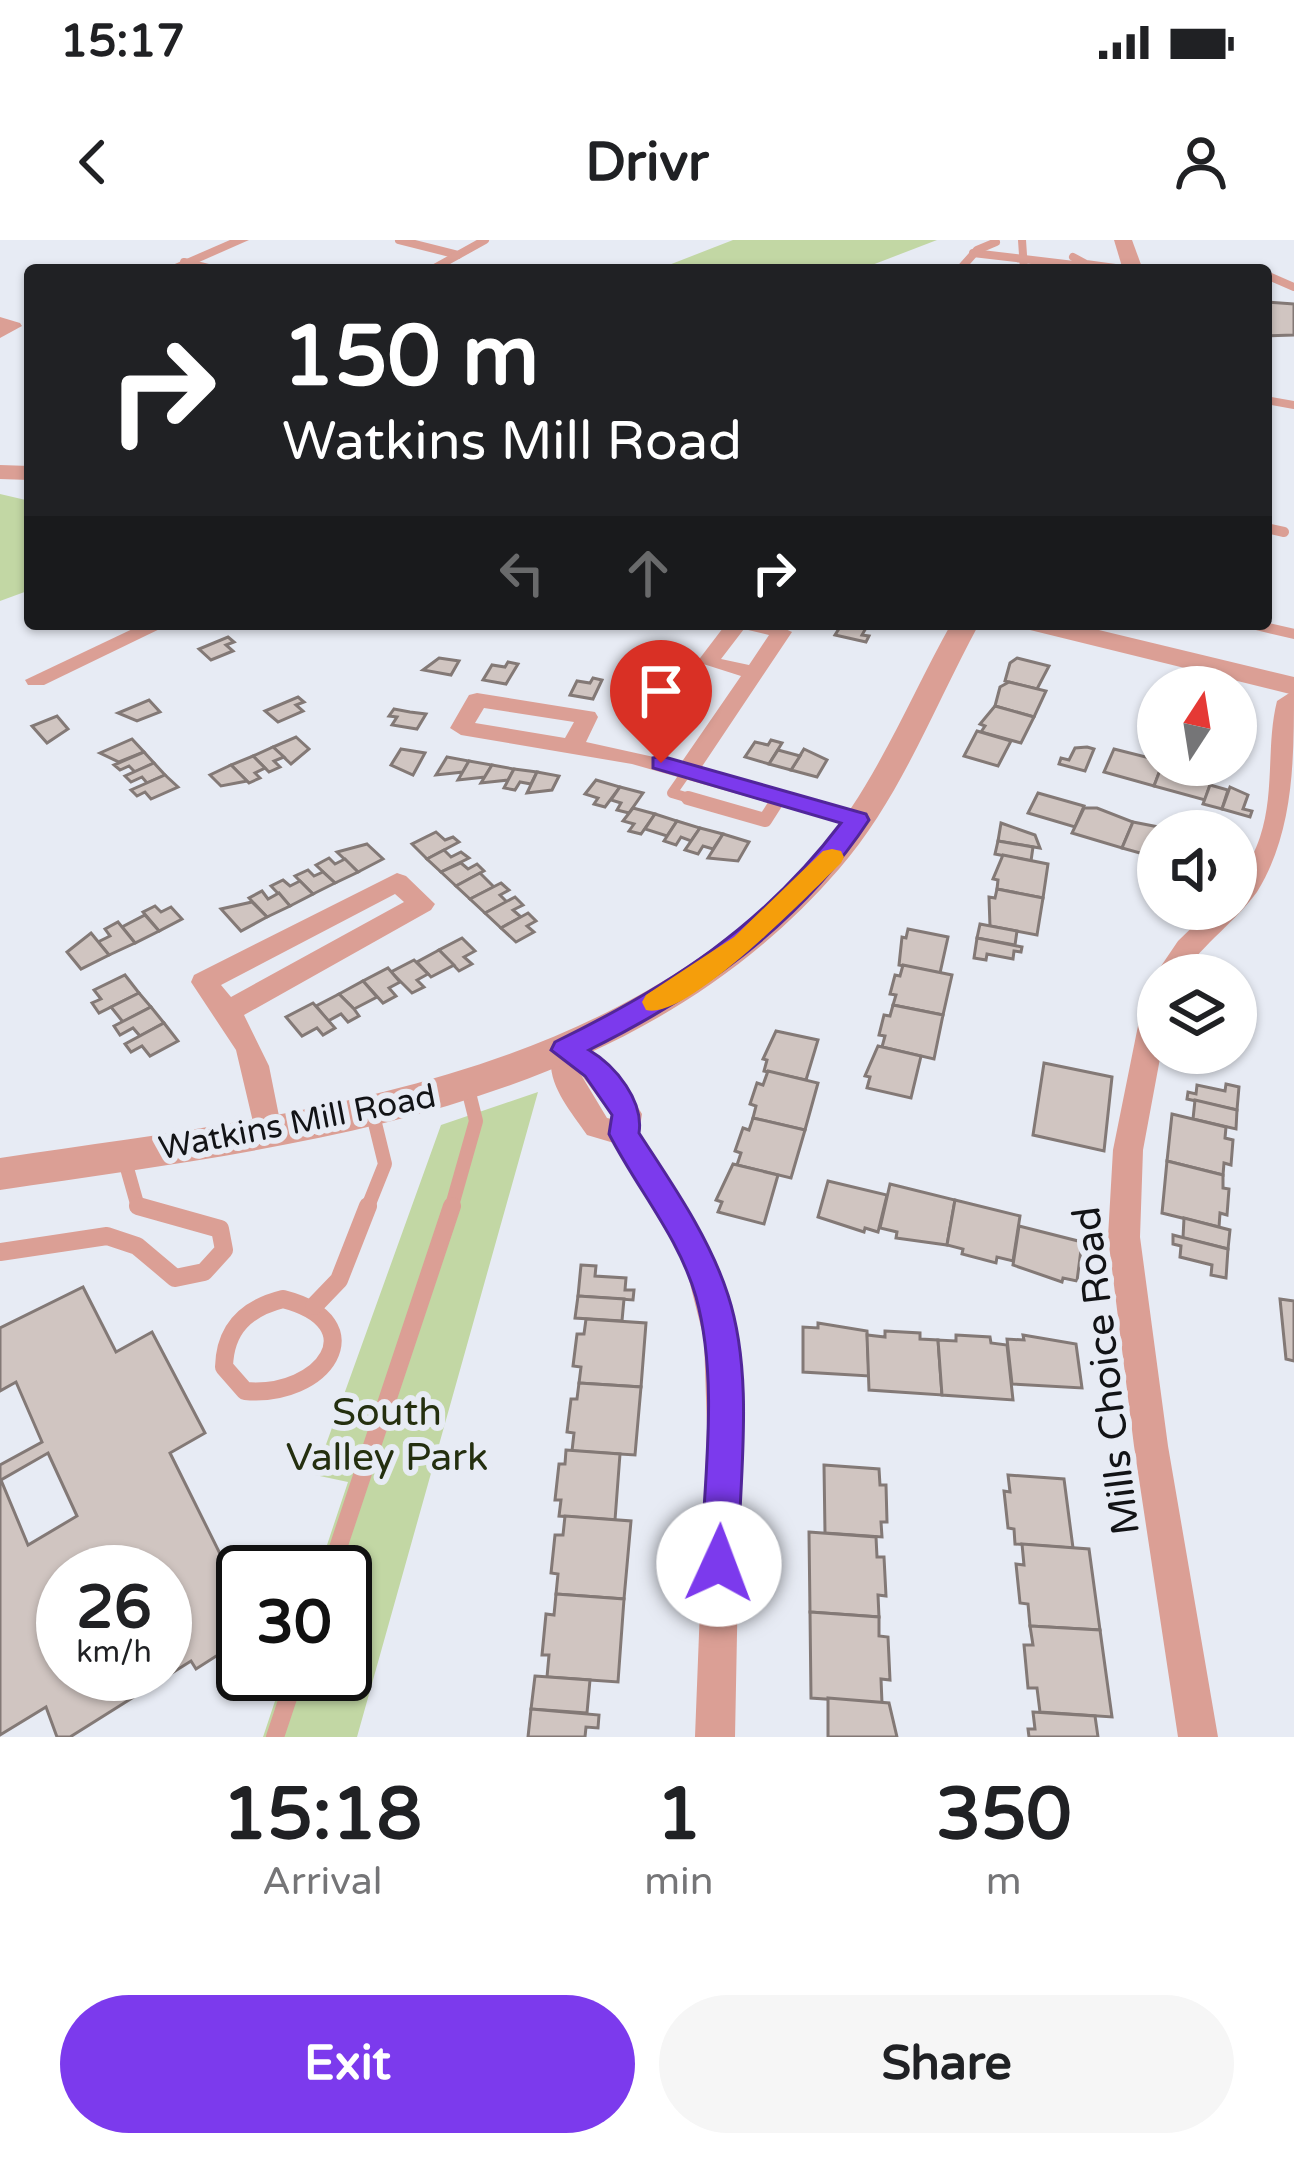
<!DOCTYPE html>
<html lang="en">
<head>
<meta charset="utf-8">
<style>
	body { margin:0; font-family:"Varela Round",sans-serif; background:#f6f6f6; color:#202124; height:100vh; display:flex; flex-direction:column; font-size:45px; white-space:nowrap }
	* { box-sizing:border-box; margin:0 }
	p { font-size:39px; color:#757577 }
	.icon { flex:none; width:66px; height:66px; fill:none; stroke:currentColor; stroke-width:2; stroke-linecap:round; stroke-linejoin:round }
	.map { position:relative; height:1497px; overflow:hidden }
	.panel { display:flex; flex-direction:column; background:#fff; flex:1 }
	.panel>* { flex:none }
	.hud { position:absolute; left:24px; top:24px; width:1248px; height:366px; border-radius:12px; box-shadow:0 3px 9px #0004; background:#202124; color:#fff; overflow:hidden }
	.needle { width:78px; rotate:12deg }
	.controls { position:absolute; left:1137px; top:426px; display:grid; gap:24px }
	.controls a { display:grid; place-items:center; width:120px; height:120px; border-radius:50%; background:#fff; box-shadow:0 3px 9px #0004; font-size:60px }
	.speed { position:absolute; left:36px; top:1305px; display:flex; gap:24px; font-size:60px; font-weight:700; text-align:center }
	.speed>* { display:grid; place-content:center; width:156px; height:156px; border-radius:50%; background:#fff; box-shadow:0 3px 9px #0004; line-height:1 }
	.speed small { font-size:30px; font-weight:400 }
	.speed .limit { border:6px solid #111; border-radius:18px; background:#fff; color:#111 }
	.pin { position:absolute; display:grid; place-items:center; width:102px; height:102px; color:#fff; margin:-123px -51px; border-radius:50% 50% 50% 0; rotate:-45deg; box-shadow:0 0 12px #0007 }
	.pin .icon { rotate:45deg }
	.me { position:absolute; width:132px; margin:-66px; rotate:2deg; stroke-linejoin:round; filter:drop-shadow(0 0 9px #0008) }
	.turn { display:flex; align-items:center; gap:42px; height:252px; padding:0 60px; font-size:54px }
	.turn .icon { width:156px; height:156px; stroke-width:2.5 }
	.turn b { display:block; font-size:84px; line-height:102px }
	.lanes { display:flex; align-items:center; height:114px; padding:0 60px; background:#0003; justify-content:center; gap:60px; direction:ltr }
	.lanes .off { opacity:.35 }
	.eta { display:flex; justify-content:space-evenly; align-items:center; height:204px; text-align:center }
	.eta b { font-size:72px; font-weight:700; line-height:84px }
	.cta { display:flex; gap:24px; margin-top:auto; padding:24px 60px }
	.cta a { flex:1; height:138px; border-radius:72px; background:#7c3aed; color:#fff; font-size:48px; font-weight:700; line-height:138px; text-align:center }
	.cta a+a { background:#f6f6f6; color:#202124 }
	.status { display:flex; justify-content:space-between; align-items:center; height:84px; padding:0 60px; background:#fff; direction:ltr }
	.status svg { height:33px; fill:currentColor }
	header { display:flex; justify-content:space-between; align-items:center; height:156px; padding:0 60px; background:#fff; font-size:54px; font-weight:700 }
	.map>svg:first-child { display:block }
	.green { fill:#c2d7a4 }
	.building { fill:#d0c5c1; stroke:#837976; stroke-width:3; fill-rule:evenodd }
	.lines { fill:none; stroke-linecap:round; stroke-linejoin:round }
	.service-far3 { stroke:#db9f95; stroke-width:8 }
	.service-far2 { stroke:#db9f95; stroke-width:10 }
	.service-far1 { stroke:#db9f95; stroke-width:14 }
	.service { stroke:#db9f95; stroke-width:18 }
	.minor { fill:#db9f95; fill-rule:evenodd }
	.tertiary { fill:#db9f95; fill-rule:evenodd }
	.route { fill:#7c3aed; stroke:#51269a; stroke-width:3 }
	.slow { fill:#f59e0b }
	.labels { text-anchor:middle; stroke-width:12; stroke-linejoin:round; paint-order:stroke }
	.street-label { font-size:33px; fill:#121316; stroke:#e7ebf4 }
	.near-street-label { font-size:39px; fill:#121316; stroke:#e7ebf4 }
	.near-park-label { font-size:39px; fill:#242f0f; stroke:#e7ebf4 }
</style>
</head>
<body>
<div class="status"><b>15:17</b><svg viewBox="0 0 49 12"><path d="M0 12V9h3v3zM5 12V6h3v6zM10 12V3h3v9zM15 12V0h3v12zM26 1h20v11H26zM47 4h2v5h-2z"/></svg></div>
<header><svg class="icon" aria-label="back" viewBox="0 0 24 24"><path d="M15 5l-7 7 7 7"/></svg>Drivr<svg class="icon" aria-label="person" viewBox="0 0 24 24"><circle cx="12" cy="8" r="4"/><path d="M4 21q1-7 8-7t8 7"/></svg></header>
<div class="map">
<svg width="1294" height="1497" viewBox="0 0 1294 1497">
	<rect width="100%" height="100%" fill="#e7ebf4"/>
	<g class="green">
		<polygon points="733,0 937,0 859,30 656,30"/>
		<polygon points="0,254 30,261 30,350 0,361"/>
		<polygon points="538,852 357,1497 263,1497 284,1434 345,1434 345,1332 318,1332 348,1242 315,1235 441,885"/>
	</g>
	<g class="building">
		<polygon points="1266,62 1294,64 1294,95 1266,96"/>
		<polygon points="842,384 866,388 862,395 869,396 866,402 835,395"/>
		<polygon points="228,397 234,402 226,405 233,411 211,420 199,409"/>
		<polygon points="653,403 659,404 682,410 672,424 650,418"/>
		<polygon points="439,418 459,421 451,435 423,430"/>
		<polygon points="1017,418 1049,426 1037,449 1005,441 1010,423"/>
		<polygon points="508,422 518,424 506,444 483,440 492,425 505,427"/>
		<polygon points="593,438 602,440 593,459 570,455 577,441 590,443"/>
		<polygon points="1009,442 1046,451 1034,477 995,466 1000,447"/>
		<polygon points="664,453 675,456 693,461 684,473 665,468 670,462 659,459"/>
		<polygon points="298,457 304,462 296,465 303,471 278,482 265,471"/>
		<polygon points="149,460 160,472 137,481 118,473"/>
		<polygon points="995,466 1034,477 1021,503 981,492 985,486 980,484"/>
		<polygon points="394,469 410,472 426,474 417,489 392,485 397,477 389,476"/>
		<polygon points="57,476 68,489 47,503 32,486"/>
		<polygon points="642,477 657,481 675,486 664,500 639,493 644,485 638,483"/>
		<polygon points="977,491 1011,501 998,526 964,516"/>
		<polygon points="296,497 309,509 291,524 273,507"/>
		<polygon points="132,499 144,512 119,522 100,513"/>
		<polygon points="771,500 782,503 769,524 745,517 755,502 768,505"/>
		<polygon points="273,507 284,517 274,521 280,527 269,532 253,516"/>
		<polygon points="1087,507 1094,509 1085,531 1059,524 1061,518 1069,520 1075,508"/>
		<polygon points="401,509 425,513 413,535 391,525"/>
		<polygon points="804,509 827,520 817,537 791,530"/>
		<polygon points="1114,509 1158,520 1162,525 1154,546 1104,532"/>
		<polygon points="778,510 800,516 791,530 769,524"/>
		<polygon points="144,512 154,523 135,532 129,526 120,530 114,525"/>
		<polygon points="253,516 265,528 255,533 260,538 249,543 231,525"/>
		<polygon points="447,517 469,521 463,532 436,535"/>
		<polygon points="469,521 492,525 485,537 458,540"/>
		<polygon points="154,523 165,535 147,543 142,537 131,542 125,536"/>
		<polygon points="231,525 247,541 221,546 210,535"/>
		<polygon points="492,525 514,529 508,540 481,543"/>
		<polygon points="1162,525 1213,536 1205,560 1154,546"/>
		<polygon points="514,529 537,532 531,544 520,542 515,550 504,548"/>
		<polygon points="537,532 559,536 552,550 527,553"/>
		<polygon points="165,535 178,547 151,559 145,552 137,556 131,550"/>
		<polygon points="596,540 620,547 605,567 594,564 598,558 585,554"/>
		<polygon points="1210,545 1228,550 1222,569 1203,564"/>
		<polygon points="620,547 643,553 629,573 617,570 621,563 611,560"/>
		<polygon points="1230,547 1248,555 1243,569 1252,571 1250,577 1222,569"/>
		<polygon points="1038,553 1084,566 1075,587 1028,573"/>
		<polygon points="633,568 655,574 641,594 629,591 634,584 623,581"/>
		<polygon points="1084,568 1097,568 1133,582 1122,608 1072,593"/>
		<polygon points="655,574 677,581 667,596 645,589"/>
		<polygon points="677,581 700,588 691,601 681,597 676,605 664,601"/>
		<polygon points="1133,582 1174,590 1158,591 1158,618 1122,608"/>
		<polygon points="1001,583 1035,595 1040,608 998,601"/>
		<polygon points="700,588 723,594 713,609 703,606 698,614 685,610"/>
		<polygon points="436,592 445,600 453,597 459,602 427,619 412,604"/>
		<polygon points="723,594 749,602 738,621 708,618"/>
		<polygon points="998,601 1033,607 1031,621 995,614"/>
		<polygon points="367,604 383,619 358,632 337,612"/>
		<polygon points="444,610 451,617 461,612 469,618 441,632 427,619"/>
		<polygon points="1003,615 1048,624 1043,658 997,649 998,640 993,639"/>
		<polygon points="329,618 335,624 345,619 358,632 335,643 316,625"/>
		<polygon points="461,623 468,629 477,624 484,631 456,646 441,632"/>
		<polygon points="308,630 314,636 323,632 335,643 313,654 295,636"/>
		<polygon points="480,633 494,647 470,659 456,646"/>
		<polygon points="283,640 290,646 300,641 313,654 290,666 271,646"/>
		<polygon points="501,643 509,650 500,655 507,662 485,673 470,659"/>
		<polygon points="997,649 1043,658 1037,695 990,686 989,657 995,658"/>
		<polygon points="262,651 268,659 279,653 290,666 267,677 249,658"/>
		<polygon points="515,657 523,665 513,670 521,677 501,688 485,673"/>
		<polygon points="252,662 267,677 241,691 221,669"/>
		<polygon points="155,666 161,672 171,667 182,679 159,691 143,672"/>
		<polygon points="528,673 536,681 527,686 534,692 516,702 501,688"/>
		<polygon points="145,675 159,691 135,703 122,687"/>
		<polygon points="118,682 135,703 109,715 98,702 110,696 105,689"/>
		<polygon points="980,684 1017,691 1015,705 977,698"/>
		<polygon points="908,689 948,697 940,733 899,725 902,697 906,698"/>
		<polygon points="91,693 109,715 81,729 67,712"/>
		<polygon points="462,698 475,711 464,717 472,724 459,731 439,710"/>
		<polygon points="977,698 1022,707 1021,712 1014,711 1013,719 987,714 986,720 974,718"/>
		<polygon points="439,710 454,725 431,737 417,722"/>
		<polygon points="414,720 428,734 417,740 424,747 412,753 391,732"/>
		<polygon points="903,725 952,735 943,775 893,765 896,755 890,754 895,735 900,736"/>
		<polygon points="388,728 400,742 389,748 396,756 383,763 363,741"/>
		<polygon points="125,735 139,753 99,773 92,763 101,759 94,750"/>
		<polygon points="363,741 377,757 354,769 339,754"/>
		<polygon points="139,753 151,767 123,782 111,767"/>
		<polygon points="339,754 354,769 359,776 348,782 341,774 328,781 316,766"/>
		<polygon points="313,763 335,788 323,795 317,788 302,796 286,777"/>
		<polygon points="893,765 943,775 934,819 882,807 885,796 879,795 884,775 890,776"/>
		<polygon points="151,767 164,783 140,796 133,788 120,795 114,786"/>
		<polygon points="164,783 178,801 150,816 142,806 131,812 125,804"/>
		<polygon points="776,791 818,800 806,840 764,831 767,820 763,819"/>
		<polygon points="878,806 921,816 911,858 867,848 870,837 865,836"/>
		<polygon points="1044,823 1112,837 1104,911 1033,895"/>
		<polygon points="768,831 818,843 805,890 753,878 756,866 750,864 757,843 763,845"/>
		<polygon points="1226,844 1239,847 1237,870 1187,859 1188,852 1196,854 1197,845 1225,851"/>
		<polygon points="1195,860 1237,870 1236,889 1193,879"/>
		<polygon points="1172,874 1226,887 1225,898 1233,900 1231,925 1224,923 1223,935 1167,921"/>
		<polygon points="753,878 805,890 791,938 737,925 741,913 735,911 743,888 749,890"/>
		<polygon points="1167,921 1223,935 1223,948 1229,949 1227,975 1220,973 1219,987 1162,973"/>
		<polygon points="733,924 778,935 764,984 718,972 722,962 716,960"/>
		<polygon points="828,941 887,955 878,992 865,988 864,992 818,977"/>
		<polygon points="890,944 955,960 947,1005 896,998 897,992 880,988"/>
		<polygon points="955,960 1020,976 1013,1021 997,1017 996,1023 962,1014 963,1009 947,1005"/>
		<polygon points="1184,978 1230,990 1228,1009 1183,998"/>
		<polygon points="1019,986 1082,1002 1077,1041 1063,1038 1062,1042 1013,1025"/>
		<polygon points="1173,995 1228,1009 1226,1038 1211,1035 1212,1025 1180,1017 1181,1006 1173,1004"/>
		<polygon points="581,1025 596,1026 595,1036 626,1038 625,1050 634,1050 633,1060 578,1056"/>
		<path d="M83 1047 116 1112 152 1092 205 1193 170 1213 243 1360V1399L196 1429 191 1421 70 1497H57L46 1467 0 1495V1225L42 1202 16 1142 0 1151V1088ZM48 1213 77 1276 28 1305 1 1240ZM63 1332H165V1434H63Z"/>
		<polygon points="578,1056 624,1059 622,1081 575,1078"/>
		<polygon points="1280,1059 1294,1061 1294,1121 1286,1119"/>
		<polygon points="586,1079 646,1083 641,1147 579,1143 581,1127 573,1126 577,1094 584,1094"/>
		<polygon points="818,1083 867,1091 869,1136 803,1132 803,1087 818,1088"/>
		<polygon points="885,1091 920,1093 920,1099 938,1100 942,1155 869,1150 867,1095 885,1097"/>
		<polygon points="956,1095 990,1097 991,1103 1007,1105 1013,1160 942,1155 938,1100 956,1101"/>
		<polygon points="1023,1095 1076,1104 1082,1148 1012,1144 1007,1099 1024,1100"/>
		<polygon points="579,1143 641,1147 635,1215 572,1211 574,1193 567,1192 571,1159 577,1159"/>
		<polygon points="566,1210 620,1214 615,1280 559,1276 561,1260 555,1260 559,1224 565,1224"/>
		<polygon points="824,1225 879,1229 880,1245 886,1245 887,1282 881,1282 882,1297 825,1293"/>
		<polygon points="1008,1235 1064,1239 1073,1308 1015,1304 1014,1289 1008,1288 1004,1251 1010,1252"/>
		<polygon points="565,1276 631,1281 624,1359 556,1354 558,1334 551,1333 555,1295 563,1295"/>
		<polygon points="809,1292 876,1297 877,1317 884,1317 886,1356 878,1355 879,1377 810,1372"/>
		<polygon points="1022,1304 1089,1309 1100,1390 1030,1386 1028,1364 1020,1363 1016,1324 1024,1325"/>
		<polygon points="556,1354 624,1359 618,1442 547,1437 549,1415 542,1415 546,1374 554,1375"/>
		<polygon points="810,1372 879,1377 879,1396 888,1397 890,1440 881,1439 882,1463 811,1458"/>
		<polygon points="1030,1386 1100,1390 1112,1477 1040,1472 1037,1448 1028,1448 1024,1405 1033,1405"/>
		<polygon points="535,1436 590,1440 587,1473 531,1469"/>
		<polygon points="828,1458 889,1463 897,1497 828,1497"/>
		<polygon points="531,1469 599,1475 598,1488 586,1487 585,1497 528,1497"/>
		<polygon points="1033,1472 1095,1476 1098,1497 1029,1497 1028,1489 1035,1489"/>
	</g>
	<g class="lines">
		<g class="service-far3">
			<polyline points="399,0 458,15 485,0"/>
			<polyline points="1022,0 1024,30"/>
			<polyline points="973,13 1074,25"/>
			<polyline points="1073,17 1086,24 1130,30"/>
			<polyline points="184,22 216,30"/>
			<polyline points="962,27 977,10 996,2"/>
			<polyline points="431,30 458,15"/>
			<polyline points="1175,30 1248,30"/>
			<polyline points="1266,35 1294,47"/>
			<polyline points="1266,160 1294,165"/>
		</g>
		<g class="service-far2">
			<polyline points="1266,288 1284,292"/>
			<polyline points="1252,384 1294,394"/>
			<polyline points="688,530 672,553 699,561"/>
		</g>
		<g class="service-far1">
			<polyline points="688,558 765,580 779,558"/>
			<polyline points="123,914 138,967 147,969"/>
			<polyline points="367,969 385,924 372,871"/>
			<polyline points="451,969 476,881 467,845"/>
		</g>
		<g class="service">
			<polyline points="0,1012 107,996 137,1006 175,1038 204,1032 224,1010 220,989 138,966"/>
			<path d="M283 1059C376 1083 324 1158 245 1151L224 1127C225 1088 247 1068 283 1059Z"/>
			<polyline points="314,1066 339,1040 368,966"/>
			<polyline points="330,1332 452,966"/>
			<polyline points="275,1497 296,1434"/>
		</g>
		<g class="minor">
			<polygon points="230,0 249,0 181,30 161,30"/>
			<polygon points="0,77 20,83 22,86 0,98"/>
			<polygon points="143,384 170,384 44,445 28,445 25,440"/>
			<path d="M726 384H775L792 392 701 528 866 574 869 580 866 586 857 588 632 524 461 495 450 488 469 455 477 453 595 472 598 477 586 502 681 523 741 436 697 422ZM744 389 769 395 749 425 721 419ZM484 468 574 482 565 498 475 483Z"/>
			<path d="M1294 450C1294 520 1294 592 1257 652 1236 681 1204 703 1182 735H1158V741L1155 735 1178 701 1211 669H1236C1236 640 1251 624 1260 597 1275 552 1266 505 1277 461Z"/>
			<path d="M397 633 406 636 435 664 431 670 244 775 269 826 282 891 277 899 267 903 257 899 236 810 191 742 194 735ZM395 654 404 662 231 757 221 745Z"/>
			<polygon points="1158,746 1161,813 1143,910 1140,997 1168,1206 1218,1497 1178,1497 1134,1206 1108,997 1113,910 1144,756"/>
			<path d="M565 799 605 820 637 866 642 874 639 893 716 1021 738 1099 741 1188 735 1497H695L707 1188 704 1099 685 1024 614 903 587 895C568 867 540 837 555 802ZM580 833 612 876V879L607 878Z"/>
		</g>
		<g class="tertiary">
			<polygon points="1114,0 1132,0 1143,30 1123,30"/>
			<polygon points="0,225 30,226 30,240 0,239"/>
			<path d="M951 384H979C935 465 900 559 839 629 628 873 300 905 0 950V918C289 875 612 846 818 612 875 546 909 459 951 384Z"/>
			<polygon points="1026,384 1074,384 1294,437 1294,455 1030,390"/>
		</g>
	</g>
	<path class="route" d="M661 516 866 574 869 580C800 685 700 755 589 810 616 826 644 861 639 893 672 944 709 996 728 1055 755 1138 739 1239 738 1324L733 1337 719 1343 706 1337 701 1324C704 1239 719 1140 696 1057 679 997 637 949 609 894L612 875 585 836 551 810 555 802C670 746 763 686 841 583L653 528V518Z"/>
	<path class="slow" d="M832 609 841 611 844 617 841 623C810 653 686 782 646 770L642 762 646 755 734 697 823 611Z"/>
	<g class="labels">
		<g class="street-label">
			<text transform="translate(297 881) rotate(-11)" y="12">Watkins Mill Road</text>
		</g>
		<g class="near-street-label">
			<text transform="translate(1105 1131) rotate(-97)" y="14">Mills Choice Road</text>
		</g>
		<g class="near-park-label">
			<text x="387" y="1185">South<tspan x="387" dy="45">Valley Park</tspan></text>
		</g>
	</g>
</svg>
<div class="controls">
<a><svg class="needle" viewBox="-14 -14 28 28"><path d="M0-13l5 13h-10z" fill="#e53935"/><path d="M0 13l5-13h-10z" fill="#757577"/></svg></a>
<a><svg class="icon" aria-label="sound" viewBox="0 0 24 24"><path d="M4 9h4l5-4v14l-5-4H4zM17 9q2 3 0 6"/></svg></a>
<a><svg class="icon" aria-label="layers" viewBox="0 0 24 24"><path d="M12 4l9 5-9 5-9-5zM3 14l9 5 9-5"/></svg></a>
</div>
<div class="speed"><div>26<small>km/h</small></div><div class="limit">30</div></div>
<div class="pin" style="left:661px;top:523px;background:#d93025"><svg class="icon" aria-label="arrive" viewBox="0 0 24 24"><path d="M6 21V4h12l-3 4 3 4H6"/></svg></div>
<svg class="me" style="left:719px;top:1324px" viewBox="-20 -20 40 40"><circle r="19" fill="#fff"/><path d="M0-13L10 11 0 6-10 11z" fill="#7c3aed"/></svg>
<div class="hud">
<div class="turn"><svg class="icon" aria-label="right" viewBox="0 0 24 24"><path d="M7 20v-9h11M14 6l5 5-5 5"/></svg><div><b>150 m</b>Watkins Mill Road</div></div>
<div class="lanes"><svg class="icon off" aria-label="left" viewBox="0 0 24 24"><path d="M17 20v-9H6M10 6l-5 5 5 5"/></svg><svg class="icon off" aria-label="ahead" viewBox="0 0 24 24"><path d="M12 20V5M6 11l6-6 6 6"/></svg><svg class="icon" aria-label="right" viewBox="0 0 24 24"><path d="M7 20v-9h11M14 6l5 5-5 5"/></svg></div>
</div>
</div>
<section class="panel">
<div class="eta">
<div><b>15:18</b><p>Arrival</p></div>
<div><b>1</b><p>min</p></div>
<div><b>350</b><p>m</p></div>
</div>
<div class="cta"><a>Exit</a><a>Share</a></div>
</section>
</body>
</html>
